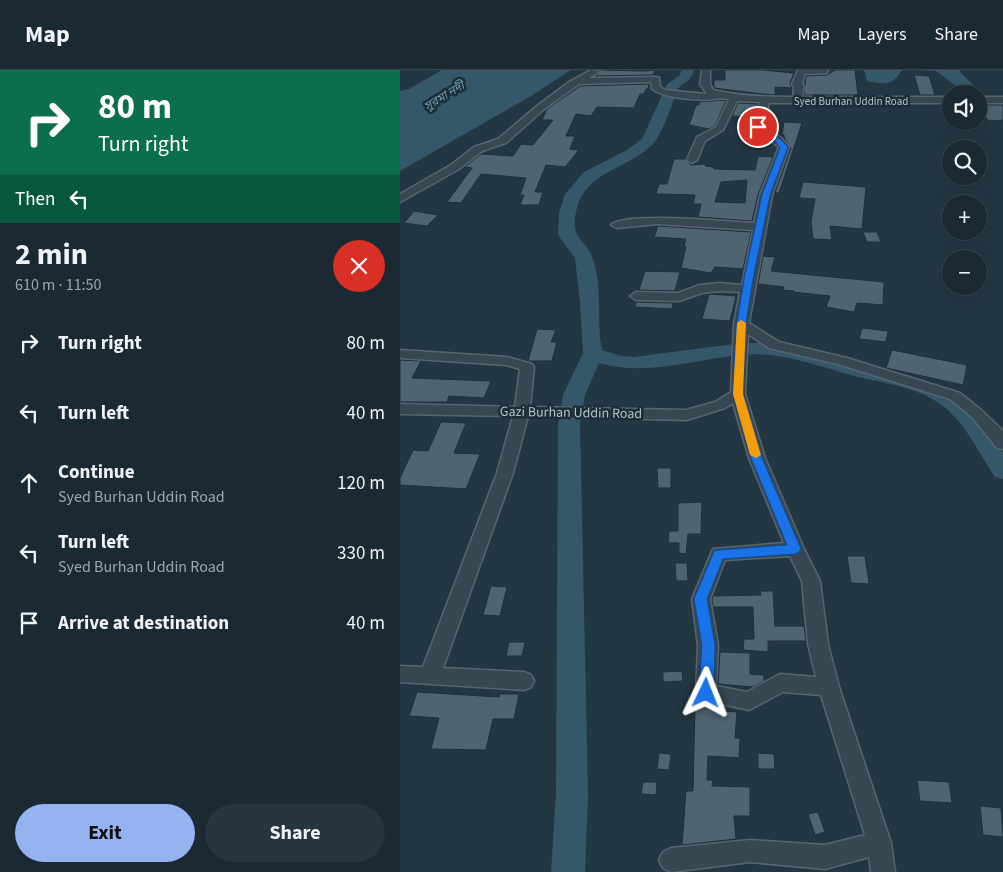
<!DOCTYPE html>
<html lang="en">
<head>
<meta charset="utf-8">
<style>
	body { margin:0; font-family:"Source Sans 3","Noto Sans Bengali",sans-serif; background:#27353e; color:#f1f3f6; height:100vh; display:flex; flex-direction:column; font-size:19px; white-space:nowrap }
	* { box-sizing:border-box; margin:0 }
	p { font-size:16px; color:#9fa6ac }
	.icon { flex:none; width:28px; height:28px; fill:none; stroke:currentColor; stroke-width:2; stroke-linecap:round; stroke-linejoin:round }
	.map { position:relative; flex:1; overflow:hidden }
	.side { display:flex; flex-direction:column; background:#1a2932; width:400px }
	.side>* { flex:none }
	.top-card { background:#0b6e4f; color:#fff; overflow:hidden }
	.fabs { position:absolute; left:542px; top:15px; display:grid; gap:10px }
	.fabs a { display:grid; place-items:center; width:45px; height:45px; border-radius:50%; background:#1a2932; box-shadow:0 5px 20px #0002,0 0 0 1px #38454d; font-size:25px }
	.pin { position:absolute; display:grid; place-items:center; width:42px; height:42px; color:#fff; margin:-21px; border:2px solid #fff; border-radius:50%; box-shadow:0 1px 5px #0007 }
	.me { position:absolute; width:55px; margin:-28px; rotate:2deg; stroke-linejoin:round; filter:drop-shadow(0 0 4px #0008) }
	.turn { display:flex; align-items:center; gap:18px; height:105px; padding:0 15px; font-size:22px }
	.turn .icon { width:65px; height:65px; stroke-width:2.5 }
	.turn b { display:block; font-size:35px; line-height:42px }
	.then { display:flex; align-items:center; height:48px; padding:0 15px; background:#0003; gap:10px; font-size:19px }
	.round { display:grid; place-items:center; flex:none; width:52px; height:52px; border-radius:26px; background:#27353e }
	.summary { display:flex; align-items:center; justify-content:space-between; height:85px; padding:0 15px }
	h1 { font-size:30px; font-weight:700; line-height:38px }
	.cta { display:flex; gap:10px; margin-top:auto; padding:10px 15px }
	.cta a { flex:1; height:58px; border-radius:30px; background:#95b2f1; color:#111; font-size:20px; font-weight:700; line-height:58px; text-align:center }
	.cta a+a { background:#27353e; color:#f1f3f6 }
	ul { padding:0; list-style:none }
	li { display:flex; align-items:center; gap:15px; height:70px; padding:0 15px }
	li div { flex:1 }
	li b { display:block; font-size:19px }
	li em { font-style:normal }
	header { display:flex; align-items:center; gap:30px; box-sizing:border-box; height:70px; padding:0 25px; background:#1a2932; border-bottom:1px solid #38454d }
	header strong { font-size:24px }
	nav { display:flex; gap:28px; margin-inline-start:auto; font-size:18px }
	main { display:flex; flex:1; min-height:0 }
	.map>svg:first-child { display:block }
	.water { fill:#34586a }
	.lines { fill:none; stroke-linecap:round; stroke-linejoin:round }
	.river { fill:#34586a; fill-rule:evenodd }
	.building { fill:#4e6470; stroke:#1e2f39; fill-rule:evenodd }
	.minor-casing { stroke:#55666f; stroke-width:3 }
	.minor { fill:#374852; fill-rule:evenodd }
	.route { fill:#1a73e8; stroke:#114b97 }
	.slow { fill:#f59e0b }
	.labels { text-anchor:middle; stroke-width:5; stroke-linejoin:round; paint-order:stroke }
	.far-street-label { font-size:11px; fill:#b4c3cc; stroke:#1c2d37 }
	.far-water-label { font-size:12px; font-style:italic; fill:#709cb2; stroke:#1c2d37 }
	.street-label { font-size:14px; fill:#b4c3cc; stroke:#1c2d37 }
</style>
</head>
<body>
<header>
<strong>Map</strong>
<nav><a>Map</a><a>Layers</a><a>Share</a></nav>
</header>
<main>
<section class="side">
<div class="top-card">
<div class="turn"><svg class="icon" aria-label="right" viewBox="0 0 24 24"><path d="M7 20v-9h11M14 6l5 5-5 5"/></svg><div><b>80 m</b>Turn right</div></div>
<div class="then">Then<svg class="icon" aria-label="left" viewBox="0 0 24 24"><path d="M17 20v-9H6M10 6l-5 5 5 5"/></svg></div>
</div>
<div class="summary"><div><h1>2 min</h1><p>610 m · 11:50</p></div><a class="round" style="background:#d93025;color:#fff"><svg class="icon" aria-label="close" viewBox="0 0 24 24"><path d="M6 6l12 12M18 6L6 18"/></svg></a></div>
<ul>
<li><svg class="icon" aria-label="right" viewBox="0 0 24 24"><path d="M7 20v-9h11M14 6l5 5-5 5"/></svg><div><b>Turn right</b></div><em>80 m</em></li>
<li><svg class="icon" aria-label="left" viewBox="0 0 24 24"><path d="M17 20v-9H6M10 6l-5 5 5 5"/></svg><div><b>Turn left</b></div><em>40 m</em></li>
<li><svg class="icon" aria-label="ahead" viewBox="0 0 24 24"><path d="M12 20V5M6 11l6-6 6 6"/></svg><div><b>Continue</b><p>Syed Burhan Uddin Road</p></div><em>120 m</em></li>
<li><svg class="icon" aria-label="left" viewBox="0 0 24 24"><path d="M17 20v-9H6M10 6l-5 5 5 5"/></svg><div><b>Turn left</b><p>Syed Burhan Uddin Road</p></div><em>330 m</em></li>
<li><svg class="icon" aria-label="arrive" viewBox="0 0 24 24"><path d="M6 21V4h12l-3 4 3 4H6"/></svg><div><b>Arrive at destination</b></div><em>40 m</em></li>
</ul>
<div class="cta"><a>Exit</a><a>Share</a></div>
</section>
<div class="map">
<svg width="603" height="802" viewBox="0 0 603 802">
	<rect width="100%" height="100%" fill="#233742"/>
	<g class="water">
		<polygon points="42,0 171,0 131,26 0,101 0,21 9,19"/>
		<path d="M464 0H502C492 16 485 15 467 11Z"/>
		<path d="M518 0H559C564 8 574 13 577 21H563L536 1Z"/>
	</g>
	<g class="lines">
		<path class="river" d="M282 0H294C289 15 283 11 278 19 272 33 262 65 253 74 227 100 184 101 176 142 170 171 187 169 193 189 203 218 196 250 202 280L221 286 234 287 342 273H367L408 280 524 310 556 324 580 348 603 383V409L595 407C578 382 565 351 540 334 515 316 482 313 454 306 418 296 380 281 342 285 294 289 247 307 199 293L185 325 180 354 188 724 185 802H151L156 724 158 354 163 325 183 283 180 232 175 188 158 165 159 143 165 124 184 102 227 80 242 69 267 14 279 6Z"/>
	</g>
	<g class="building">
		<polygon points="202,0 244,1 255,0 253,5 196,6"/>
		<polygon points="325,0 362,0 394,3 390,13 392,18 375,17 375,25 362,24 314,18 314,10 325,10"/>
		<polygon points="435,0 455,0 458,25 404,25 406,6 427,5"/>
		<polygon points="514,5 529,6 535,25 520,25"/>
		<polygon points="249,14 248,19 246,19 244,24 240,24 234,38 197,37 191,46 176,44 166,66 175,66 170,79 179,80 165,97 146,95 135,122 143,122 139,135 120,135 124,125 120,125 126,108 81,104 61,133 47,132 72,98 65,97 67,95 81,84 113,86 121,74 133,75 153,50 142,50 147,39 180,16"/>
		<polygon points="326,30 315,56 309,59 289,55 296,35 299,35 299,32"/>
		<polygon points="338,33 358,34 354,47 332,46"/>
		<polygon points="579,35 603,35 603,50 589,51 579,41"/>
		<polygon points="384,52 402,53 379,123 375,123 391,78 385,70 384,65 382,65"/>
		<path d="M358 86 373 87 358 125 352 151 298 147 301 134H293L295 125 256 124 259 114H267L274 89H285L291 95 306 94 305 96 314 97V99L355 100ZM347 110 345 133 315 132 321 112Z"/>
		<polygon points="403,112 466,117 462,159 430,156 432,170 413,169 411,152 415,129 399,128"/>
		<polygon points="14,141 38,145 27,156 4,153"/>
		<polygon points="258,156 351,162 343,199 315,197 311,203 281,198 286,177 284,176 286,169 254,167"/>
		<polygon points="463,162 477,162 481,172 467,172"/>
		<polygon points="363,186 375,187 371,201 484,212 483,235 457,233 454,242 426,237 430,226 393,222 394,221 383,220 384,217 358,214"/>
		<polygon points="245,201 280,202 275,221 239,220"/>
		<polygon points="309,224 336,226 330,251 302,249"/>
		<polygon points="236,232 273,233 272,239 235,237"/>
		<polygon points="462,258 488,261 486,272 459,269"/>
		<polygon points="137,259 156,260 151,272 157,272 152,291 128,291"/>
		<polygon points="492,280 567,295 563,315 486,298"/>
		<polygon points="0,290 21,291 12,308 91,311 84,328 49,326 47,332 0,332"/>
		<polygon points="41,352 66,353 54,383 80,384 66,419 0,415 0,408 13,380 28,381"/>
		<polygon points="257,398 271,398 271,418 258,418"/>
		<polygon points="302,432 301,464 288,464 286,484 279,483 279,473 268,473 269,461 278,461 278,433"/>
		<polygon points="447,486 465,486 469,514 451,513"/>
		<polygon points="275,493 287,493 288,511 276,511"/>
		<polygon points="91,516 107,517 100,546 83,545"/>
		<polygon points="360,521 373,521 375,556 404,556 406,571 368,571 368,582 343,580 344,569 354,569 353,537 313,537 312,529 313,526 361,525"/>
		<polygon points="109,572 125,572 122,586 106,586"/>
		<polygon points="320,582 350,583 350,604 364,605 364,611 353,617 318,614"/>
		<polygon points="282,601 283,611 263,612 263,602"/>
		<polygon points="17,622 99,627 100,624 119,624 114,649 93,649 86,680 31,679 39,648 9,646"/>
		<polygon points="295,636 312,637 312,640 337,642 335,668 340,668 339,688 308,686 307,710 313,710 312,716 350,717 350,746 334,746 336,769 282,775 286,721 293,721"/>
		<polygon points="259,683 271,684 269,700 257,699"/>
		<polygon points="358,683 374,684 375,699 358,699"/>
		<polygon points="517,710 549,712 552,733 520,731"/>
		<polygon points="243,712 257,712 256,725 241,724"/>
		<polygon points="580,736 601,738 603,767 583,765"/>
		<polygon points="418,742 425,762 415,765 408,744"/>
	</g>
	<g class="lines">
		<g class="minor-casing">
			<g id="minor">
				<path d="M191 0 200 1 189 8 256 7 259 8 260 16 264 20 307 24 300 14 302 0H310V14L313 20C339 26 365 27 393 27L394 17 392 14 398 0H428L427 3 405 4 402 14 404 16 402 27H551V33H369L363 56 381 68 389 77 372 125 349 253 379 272 447 288 560 323 581 340 603 361V379L597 378 571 346 550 329 438 294 369 278 348 264 345 324 365 388 404 479 420 511 428 574 439 617 491 773 495 802H471L469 787 425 799 350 792 271 802 263 798 259 790 263 782 271 778 350 770 425 775 465 765 421 625 383 622 349 640 299 629 296 623 298 575 292 529 313 479 384 473 349 388 333 333 325 338 287 350 128 346 113 403 43 598 124 602 131 605 134 611 131 617 124 620 0 612V596L23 597 97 403 113 346 0 344V334L115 337 120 299 106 295 0 288V280L107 287 132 294 134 297 130 337 286 340 315 332 331 322 334 254 340 222 319 221 302 223 279 231 236 230 230 226 236 222 278 223 300 215 319 213 342 215 353 160 257 154 217 158 211 155C224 141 331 152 354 153L360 125 379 77 353 57 360 32 337 31 323 60 305 71 297 90 292 93 287 90 297 67 316 57 329 29C320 27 314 30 305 30 289 29 265 28 252 19L251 12 179 14 143 40 106 73 82 81 59 99 0 132V124L51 95 74 77 98 69 137 36 169 12ZM390 486 402 511 408 574 416 607 380 604 347 622 316 616 318 575 310 529 325 490Z"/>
				<rect x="579" y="27" width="24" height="6"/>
			</g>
		</g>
		<use href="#minor" class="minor"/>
	</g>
	<polygon class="route" points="358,55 380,69 388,77 370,125 353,209 345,259 343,324 362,388 401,479 399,482 395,484 323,489 307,529 315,575 314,623 312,627 306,629 301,627 299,623 302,575 294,529 313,484 314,481 319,480 387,475 351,388 333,324 336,259 344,209 362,125 380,78 375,71 355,59 355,56"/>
	<polygon class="slow" points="341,250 346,253 343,324 361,385 356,388 350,385 333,324 337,253"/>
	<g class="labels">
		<g class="far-street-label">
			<text x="451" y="35">Syed Burhan Uddin Road</text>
		</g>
		<g class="far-water-label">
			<text transform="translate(44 26) rotate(-31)" y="4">সুরমা নদী</text>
		</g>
		<g class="street-label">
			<text transform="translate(171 342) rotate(1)" y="5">Gazi Burhan Uddin Road</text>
		</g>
	</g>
</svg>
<div class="fabs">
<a><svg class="icon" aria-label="sound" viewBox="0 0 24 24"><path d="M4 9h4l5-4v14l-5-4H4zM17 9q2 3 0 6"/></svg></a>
<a><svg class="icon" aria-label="search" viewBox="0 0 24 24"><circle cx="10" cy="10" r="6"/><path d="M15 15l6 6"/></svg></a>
<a>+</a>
<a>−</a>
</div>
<div class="pin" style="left:358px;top:57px;background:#d93025"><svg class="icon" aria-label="arrive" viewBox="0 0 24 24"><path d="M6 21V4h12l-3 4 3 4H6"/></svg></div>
<svg class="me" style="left:306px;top:623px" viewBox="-20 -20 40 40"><path d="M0-17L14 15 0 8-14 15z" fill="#1a73e8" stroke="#fff" stroke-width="4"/></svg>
</div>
</main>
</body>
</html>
